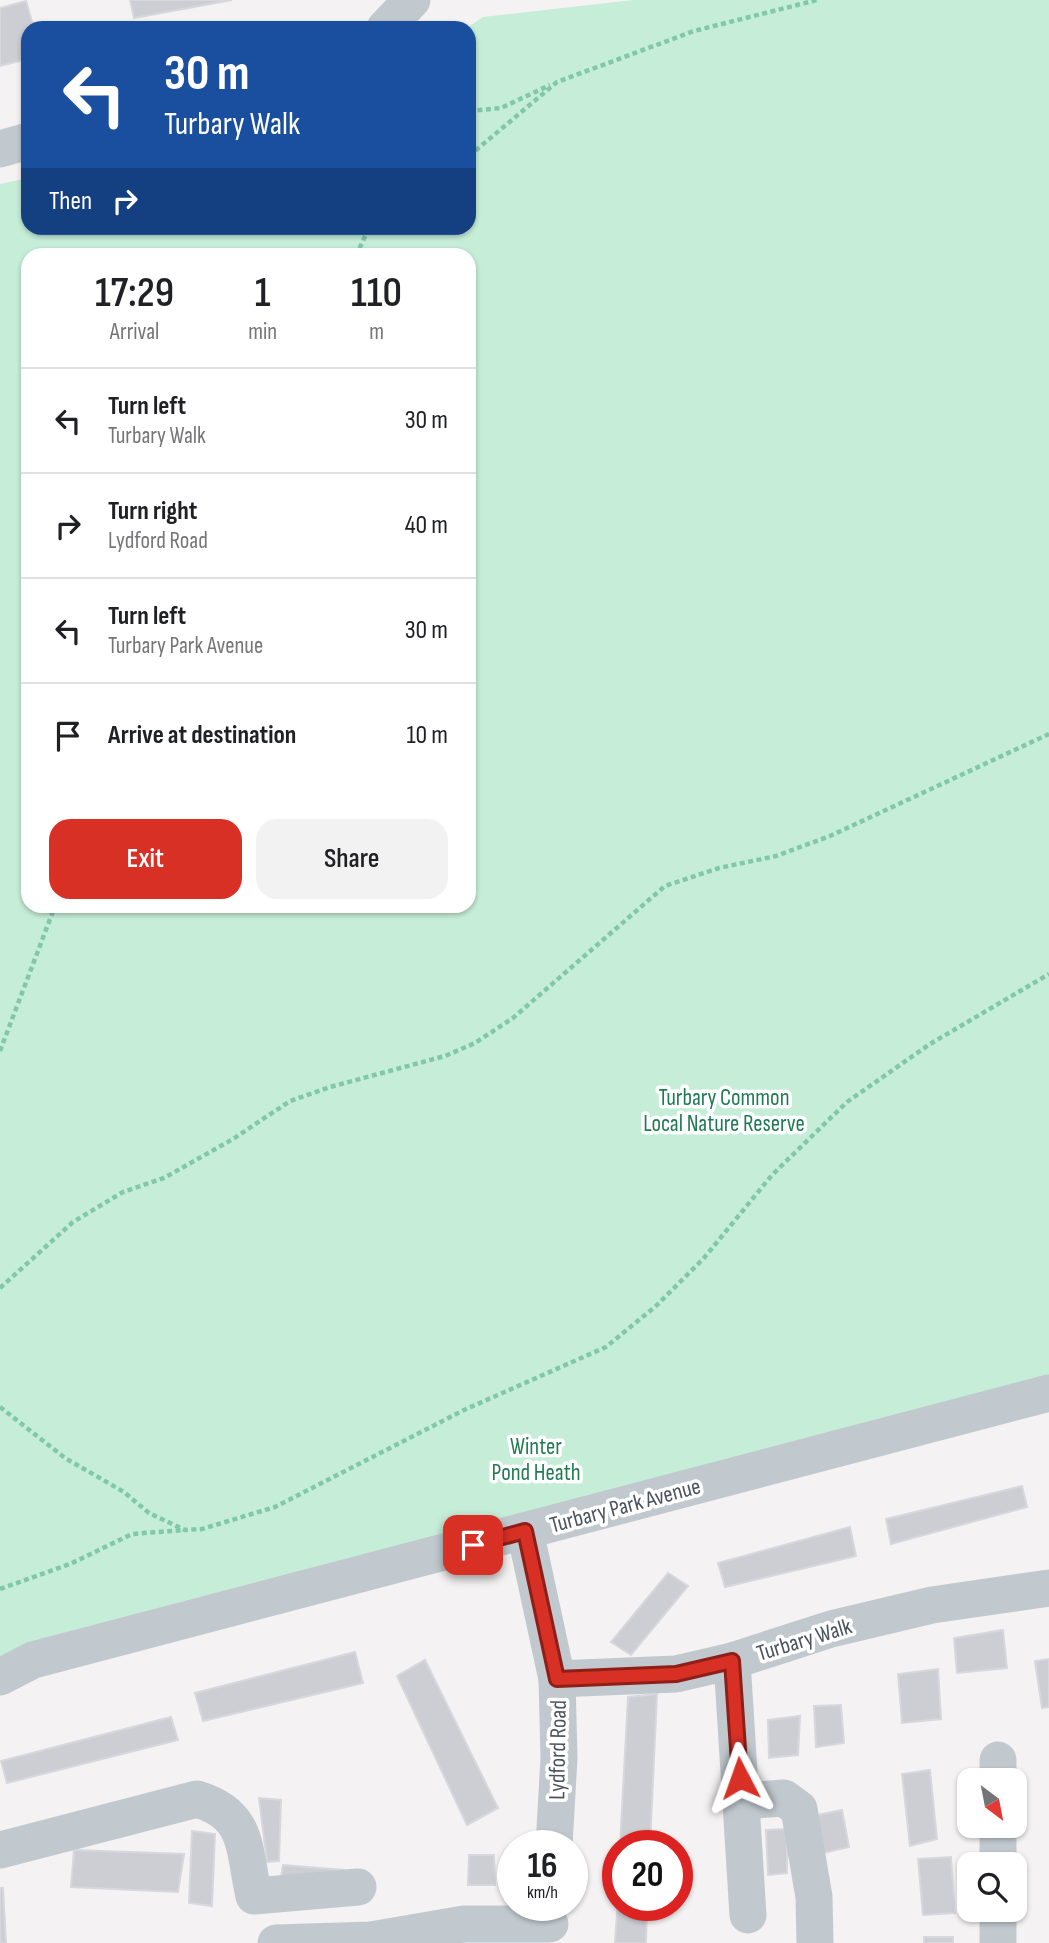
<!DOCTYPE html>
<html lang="en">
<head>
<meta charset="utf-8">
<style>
	body { margin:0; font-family:"Sofia Sans Condensed",sans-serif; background:#f2f2f2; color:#202124; height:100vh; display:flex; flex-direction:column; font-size:26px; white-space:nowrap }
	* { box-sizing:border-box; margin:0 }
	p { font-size:23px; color:#757577 }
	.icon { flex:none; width:38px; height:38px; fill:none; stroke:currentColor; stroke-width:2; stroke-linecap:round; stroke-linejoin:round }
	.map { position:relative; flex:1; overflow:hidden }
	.sheet { position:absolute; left:21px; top:248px; width:455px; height:665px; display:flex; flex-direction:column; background:#fff; border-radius:21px; box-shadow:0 2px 5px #0004 }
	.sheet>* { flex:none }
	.guide { position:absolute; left:21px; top:21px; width:455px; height:214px; border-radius:21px; box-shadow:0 2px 5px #0004; background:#1a4fa0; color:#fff; overflow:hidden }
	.needle { width:46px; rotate:148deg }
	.fabs { position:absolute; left:957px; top:1768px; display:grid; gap:14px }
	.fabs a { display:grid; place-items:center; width:70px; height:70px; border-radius:14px; background:#fff; box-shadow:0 2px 5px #0004; font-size:35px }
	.speed { position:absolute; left:497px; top:1830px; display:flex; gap:14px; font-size:35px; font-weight:700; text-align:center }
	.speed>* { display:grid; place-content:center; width:91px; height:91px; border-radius:50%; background:#fff; box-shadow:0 2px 5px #0004; line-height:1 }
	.speed small { font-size:18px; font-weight:400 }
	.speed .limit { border:10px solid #d22; background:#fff; color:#111 }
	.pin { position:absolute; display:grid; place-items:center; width:60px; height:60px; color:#fff; margin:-30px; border-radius:14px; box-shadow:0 4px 10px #0006 }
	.me { position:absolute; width:77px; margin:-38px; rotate:356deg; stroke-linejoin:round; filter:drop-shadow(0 0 5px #0008) }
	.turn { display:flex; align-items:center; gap:24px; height:147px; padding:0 28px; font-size:32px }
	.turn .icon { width:91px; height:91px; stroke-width:2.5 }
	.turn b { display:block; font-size:49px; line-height:60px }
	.then { display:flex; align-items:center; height:66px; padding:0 28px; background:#0003; gap:14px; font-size:26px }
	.eta { display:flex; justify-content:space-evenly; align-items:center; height:119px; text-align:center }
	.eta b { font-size:42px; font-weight:600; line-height:49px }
	.cta { display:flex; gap:14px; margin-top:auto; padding:14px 28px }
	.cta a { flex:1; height:80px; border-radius:21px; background:#d93025; color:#fff; font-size:28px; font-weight:600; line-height:80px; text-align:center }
	.cta a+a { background:#f2f2f2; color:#202124 }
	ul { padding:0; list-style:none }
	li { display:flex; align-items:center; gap:21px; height:105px; padding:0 28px; border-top:2px solid #e0e0e0 }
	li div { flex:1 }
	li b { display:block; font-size:26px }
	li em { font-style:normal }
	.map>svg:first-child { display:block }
	.green { fill:#c5edd7; fill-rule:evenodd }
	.building { fill:#ccced4; stroke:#d7d8dd; stroke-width:2 }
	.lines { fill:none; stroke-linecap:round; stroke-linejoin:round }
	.path { stroke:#80c8a8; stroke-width:4.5; stroke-dasharray:5 3.5; stroke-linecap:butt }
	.minor { stroke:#c1c9cf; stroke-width:37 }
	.route-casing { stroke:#8d1f18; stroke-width:18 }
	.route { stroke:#d93025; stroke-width:12 }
	.labels { text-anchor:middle; stroke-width:7; stroke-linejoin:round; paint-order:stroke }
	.park-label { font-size:23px; fill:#207b52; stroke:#fff }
	.street-label { font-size:23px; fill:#4b545e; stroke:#fff }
</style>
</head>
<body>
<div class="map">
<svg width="1049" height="1943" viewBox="0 0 1049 1943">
	<rect width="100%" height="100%" fill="#f4f2f2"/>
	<path class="green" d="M633 0H1049V1393L0 1677V184L28 178V228H469L467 28 483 17ZM28 256H469V906H28Z"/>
	<g class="building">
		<polygon points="130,0 232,0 134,18"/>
		<polygon points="26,1 34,28 28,28 28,59 0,66 0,8"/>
		<polygon points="1022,1486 1027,1507 891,1544 886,1519"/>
		<polygon points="850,1527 856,1556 725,1587 718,1563"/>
		<polygon points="668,1573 688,1586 631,1655 611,1642"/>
		<polygon points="1003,1630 1007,1668 957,1673 954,1638"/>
		<polygon points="355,1652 363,1683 203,1721 195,1693"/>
		<polygon points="1049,1659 1049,1707 1042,1708 1035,1661"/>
		<polygon points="425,1660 498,1808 467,1825 397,1676"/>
		<polygon points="938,1669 941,1719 902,1723 898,1674"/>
		<polygon points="657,1694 650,1846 620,1846 628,1697"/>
		<polygon points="841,1705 844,1743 816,1747 814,1706"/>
		<polygon points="800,1716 798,1755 769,1758 768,1720"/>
		<polygon points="171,1717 178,1740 7,1783 1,1761"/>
		<polygon points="930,1770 937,1839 910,1846 902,1774"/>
		<polygon points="259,1798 281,1800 279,1861 267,1862"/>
		<polygon points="842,1810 849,1847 823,1853 817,1815"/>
		<polygon points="787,1829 787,1873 768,1875 766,1830"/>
		<polygon points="192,1831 215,1834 212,1906 189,1903"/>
		<polygon points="74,1850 184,1854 178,1892 71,1887"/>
		<polygon points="469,1855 494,1855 495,1885 468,1885"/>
		<polygon points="951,1857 955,1913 923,1915 918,1859"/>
		<polygon points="283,1865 345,1870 281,1877"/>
		<polygon points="0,1888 3,1888 6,1943 0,1943"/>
		<polygon points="618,1897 618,1906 647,1906 646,1943 615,1943"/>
		<rect x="924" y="1937" width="29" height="6"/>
	</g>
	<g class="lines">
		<g class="path">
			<polyline points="469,111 501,108 550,85"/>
			<polyline points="469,156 557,82 694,31 817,0"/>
			<polyline points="356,256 367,232 373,228"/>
			<polyline points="0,1051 55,906"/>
			<polyline points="0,1288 73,1222 123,1192 164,1178 233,1139 290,1101 330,1087 445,1056 475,1043 513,1018 665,886 719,868 776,856 830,836 1049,734"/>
			<polyline points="0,1407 65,1458 124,1492 149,1513 185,1530 202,1529 275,1507 464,1410 606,1347 656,1306 704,1258 772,1175 847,1102 930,1044 1049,974"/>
			<polyline points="0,1589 70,1564 132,1534 184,1530"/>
		</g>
		<g class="minor">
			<polyline points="385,28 412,0"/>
			<polyline points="0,149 28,141"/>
			<polyline points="525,1531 557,1679 559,1758 554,1846"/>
			<polyline points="732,1661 748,1915"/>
			<polyline points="0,1677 33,1660 1049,1393"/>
			<polyline points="557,1679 676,1674 732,1661 831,1629 932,1605 1049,1588"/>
			<polyline points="998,1780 998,1760"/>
			<polyline points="741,1801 784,1798 799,1809 814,1897 815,1943"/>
			<path d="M0 1850 197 1799C250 1815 243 1849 254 1896L358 1887"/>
			<polyline points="998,1864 998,1825"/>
			<polyline points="276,1943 371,1940 464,1924 550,1924"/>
			<polyline points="998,1943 998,1909"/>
		</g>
	</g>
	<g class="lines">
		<g class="route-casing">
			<polyline id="route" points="473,1545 525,1531 557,1679 676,1674 732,1661 740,1778"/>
		</g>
		<use href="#route" class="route"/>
	</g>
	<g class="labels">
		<g class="park-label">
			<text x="724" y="1105">Turbary Common<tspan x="724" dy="26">Local Nature Reserve</tspan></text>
			<text x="536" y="1454">Winter<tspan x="536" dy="26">Pond Heath</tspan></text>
		</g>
		<g class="street-label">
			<text transform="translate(625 1505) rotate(-15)" y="8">Turbary Park Avenue</text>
			<text transform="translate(804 1639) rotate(-17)" y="8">Turbary Walk</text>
			<text transform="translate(557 1750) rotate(-89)" y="8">Lydford Road</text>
		</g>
	</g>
</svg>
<div class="fabs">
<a><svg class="needle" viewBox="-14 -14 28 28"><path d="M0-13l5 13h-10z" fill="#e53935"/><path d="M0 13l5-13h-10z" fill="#757577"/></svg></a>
<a><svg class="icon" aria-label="search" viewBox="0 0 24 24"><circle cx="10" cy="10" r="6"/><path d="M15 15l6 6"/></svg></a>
</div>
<div class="speed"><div>16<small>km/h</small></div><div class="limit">20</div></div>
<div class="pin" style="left:473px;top:1545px;background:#d93025"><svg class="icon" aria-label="arrive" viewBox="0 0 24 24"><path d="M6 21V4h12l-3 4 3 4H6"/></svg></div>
<svg class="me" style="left:740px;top:1778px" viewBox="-20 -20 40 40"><path d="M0-17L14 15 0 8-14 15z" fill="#d93025" stroke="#fff" stroke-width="4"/></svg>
<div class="guide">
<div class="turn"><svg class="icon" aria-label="left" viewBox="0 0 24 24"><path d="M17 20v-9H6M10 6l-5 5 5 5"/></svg><div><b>30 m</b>Turbary Walk</div></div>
<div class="then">Then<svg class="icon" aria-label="right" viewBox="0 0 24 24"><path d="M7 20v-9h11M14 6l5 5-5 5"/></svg></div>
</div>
<section class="sheet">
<div class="eta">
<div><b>17:29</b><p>Arrival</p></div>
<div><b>1</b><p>min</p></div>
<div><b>110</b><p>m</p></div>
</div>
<ul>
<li><svg class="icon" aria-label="left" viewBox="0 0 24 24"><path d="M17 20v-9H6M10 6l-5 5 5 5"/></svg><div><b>Turn left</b><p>Turbary Walk</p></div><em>30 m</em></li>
<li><svg class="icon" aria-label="right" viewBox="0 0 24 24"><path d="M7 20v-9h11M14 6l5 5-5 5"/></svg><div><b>Turn right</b><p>Lydford Road</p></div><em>40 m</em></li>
<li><svg class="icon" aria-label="left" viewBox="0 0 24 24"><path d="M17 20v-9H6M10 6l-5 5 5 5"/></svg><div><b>Turn left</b><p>Turbary Park Avenue</p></div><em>30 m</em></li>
<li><svg class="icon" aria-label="arrive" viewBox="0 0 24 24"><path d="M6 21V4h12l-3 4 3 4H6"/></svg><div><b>Arrive at destination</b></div><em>10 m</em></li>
</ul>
<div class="cta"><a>Exit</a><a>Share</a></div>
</section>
</div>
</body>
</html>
